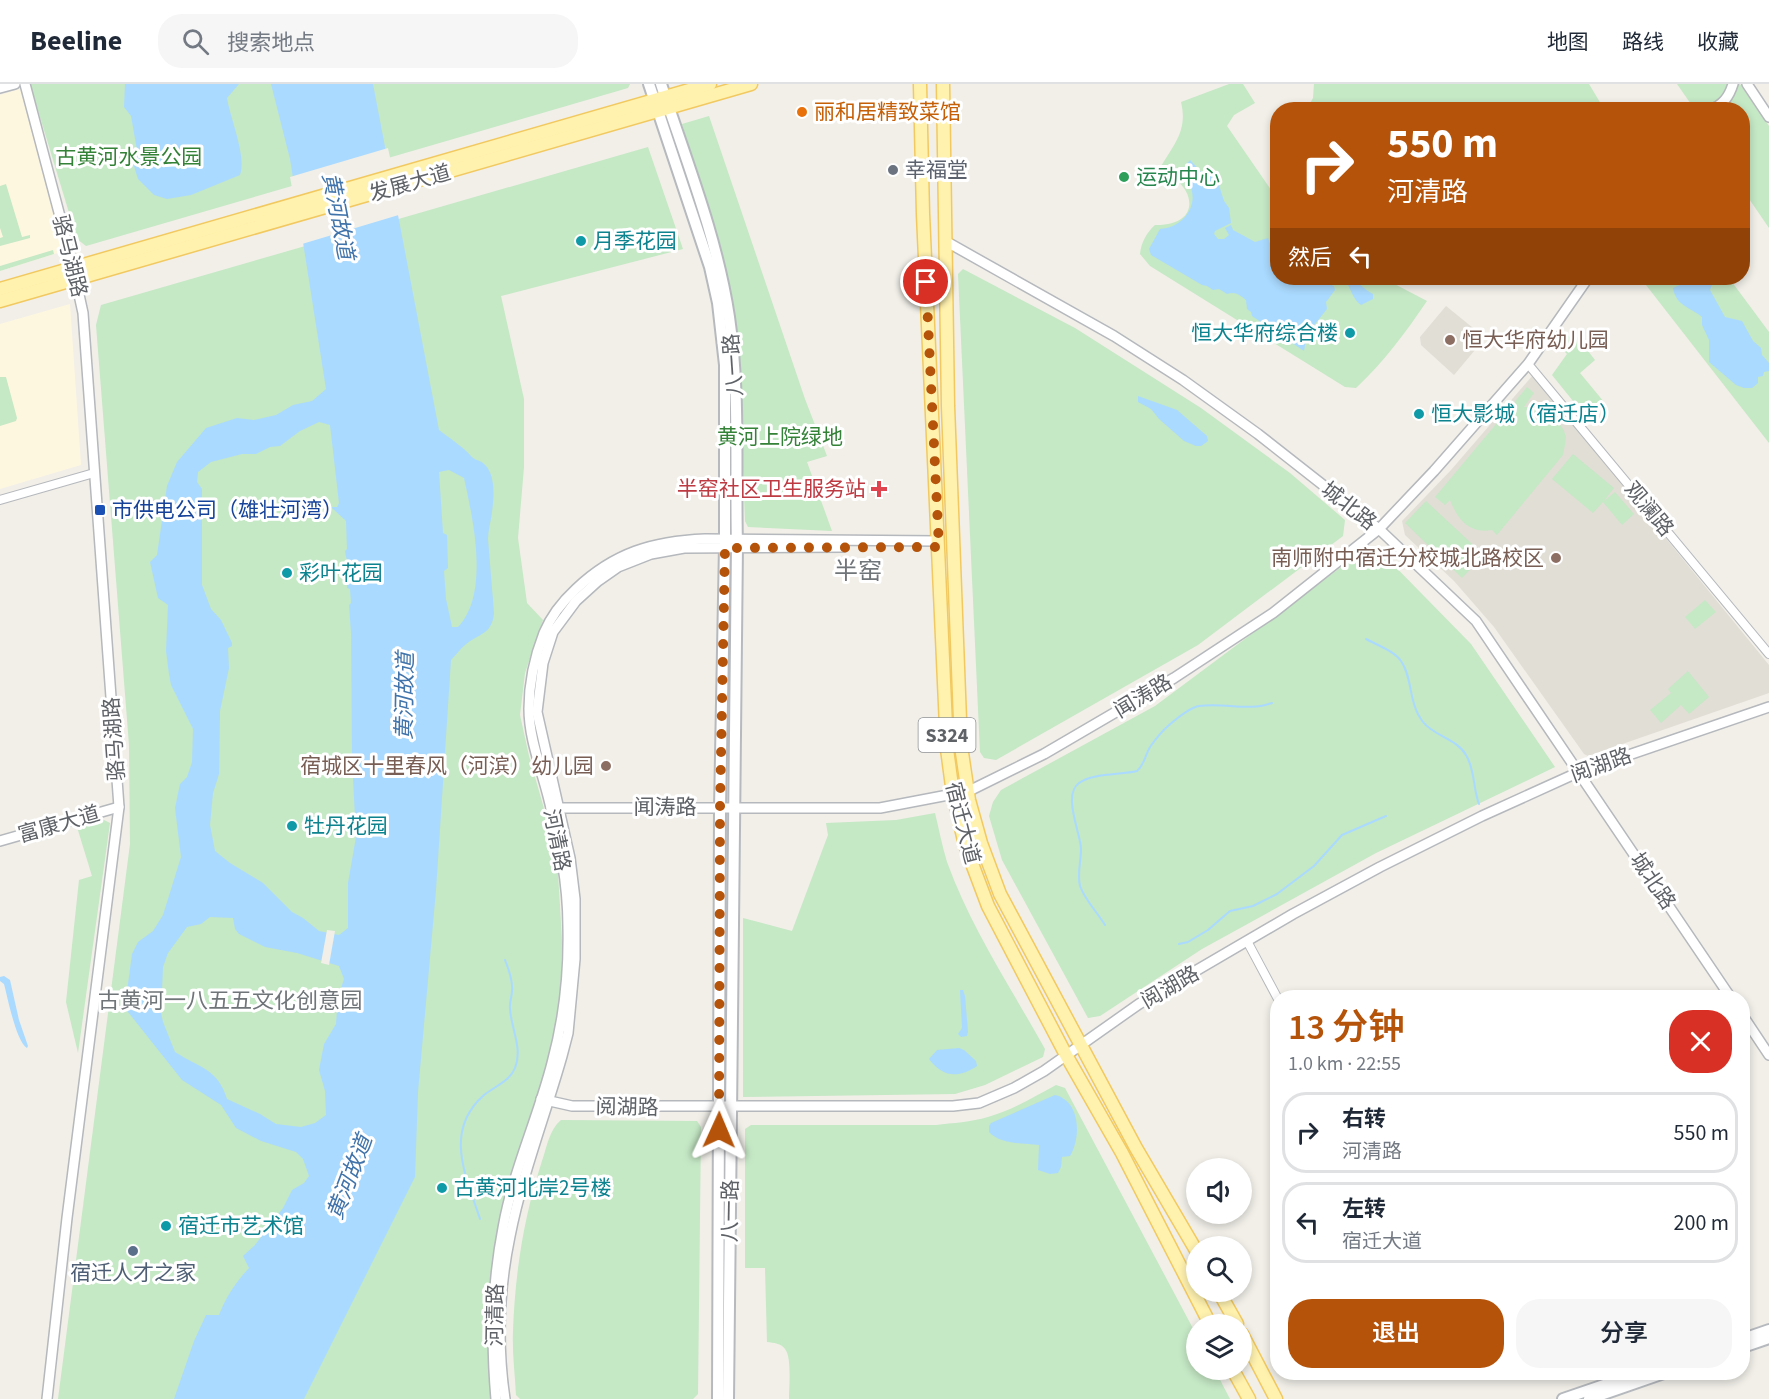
<!DOCTYPE html>
<html lang="zh">
<head>
<meta charset="utf-8">
<style>
	body { margin:0; font-family:"Source Sans 3","Noto Sans SC",sans-serif; background:#f6f6f7; color:#1f2937; height:100vh; display:flex; flex-direction:column; font-size:22px; white-space:nowrap }
	* { box-sizing:border-box; margin:0 }
	p { font-size:20px; color:#747a83 }
	.icon { flex:none; width:33px; height:33px; fill:none; stroke:currentColor; stroke-width:2; stroke-linecap:round; stroke-linejoin:round }
	.map { position:relative; flex:1; overflow:hidden }
	.side { position:absolute; left:1270px; top:906px; width:480px; height:390px; display:flex; flex-direction:column; background:#fff; border-radius:24px; box-shadow:0 3px 9px #0003 }
	.side>* { flex:none }
	.guide { position:absolute; left:1270px; top:18px; width:480px; height:183px; border-radius:24px; box-shadow:0 3px 9px #0003; background:#b45309; color:#fff; overflow:hidden }
	.buttons { position:absolute; left:1186px; top:1074px; display:grid; gap:12px }
	.buttons a { display:grid; place-items:center; width:66px; height:66px; border-radius:50%; background:#fff; box-shadow:0 3px 9px #0003; font-size:30px }
	.pin { position:absolute; display:grid; place-items:center; width:51px; height:51px; color:#fff; margin:-26px; border:3px solid #fff; border-radius:50%; box-shadow:0 2px 6px #0007 }
	.me { position:absolute; width:66px; margin:-33px; rotate:1deg; stroke-linejoin:round; filter:drop-shadow(0 0 4px #0008) }
	.turn { display:flex; align-items:center; gap:21px; height:126px; padding:0 18px; font-size:27px }
	.turn .icon { width:78px; height:78px; stroke-width:2.5 }
	.turn b { display:block; font-size:42px; line-height:51px }
	.then { display:flex; align-items:center; height:57px; padding:0 18px; background:#0003; gap:12px; font-size:22px }
	.round { display:grid; place-items:center; flex:none; width:63px; height:63px; border-radius:24px; background:#f6f6f7 }
	.headline { display:flex; align-items:center; justify-content:space-between; height:102px; padding:0 18px }
	h1 { font-size:36px; font-weight:600; line-height:45px; color:#b45309 }
	.primary-button { display:flex; gap:12px; margin-top:auto; padding:12px 18px }
	.primary-button a { flex:1; height:69px; border-radius:24px; background:#b45309; color:#fff; font-size:24px; font-weight:600; line-height:69px; text-align:center }
	.primary-button a+a { background:#f6f6f7; color:#1f2937 }
	ul { padding:0; list-style:none }
	li { display:flex; align-items:center; gap:18px; height:81px; margin:0 12px 9px; padding:0 6px; border:3px solid #e0e1e3; border-radius:24px }
	li div { flex:1 }
	li b { display:block; font-size:22px }
	li em { font-style:normal }
	header { display:flex; align-items:center; gap:36px; box-sizing:border-box; height:84px; padding:0 30px; background:#fff; border-bottom:2px solid #e0e1e3 }
	header strong { font-size:28px }
	nav { display:flex; gap:33px; margin-inline-start:auto; font-size:21px }
	.search { width:420px; height:54px; background:#f6f6f7; display:flex; align-items:center; gap:15px; box-sizing:border-box; padding:0 21px; border-radius:24px; color:#747a83; font-size:22px }
	.map>svg:first-child { display:block }
	.commercial { fill:#fef7e0 }
	.education { fill:#e1ded6 }
	.green { fill:#c5e8c5 }
	.water { fill:#aadaff; fill-rule:evenodd }
	.pier { fill:#f1efe8 }
	.lines { fill:none; stroke-linecap:round; stroke-linejoin:round }
	.stream { stroke:#aadaff; stroke-width:2 }
	.minor-casing { stroke:#b5b8bc; stroke-width:10 }
	.tertiary-casing { stroke:#b5b8bc; stroke-width:12 }
	.secondary-casing { stroke:#b6babf; stroke-width:14 }
	.primary-casing { stroke:#f2c960; stroke-width:15 }
	.minor { stroke:#fff; stroke-width:8 }
	.tertiary { stroke:#fff; stroke-width:9 }
	.secondary { stroke:#fff; stroke-width:10 }
	.primary { stroke:#fff2af; stroke-width:12 }
	.route { stroke:#b45309; stroke-width:10; stroke-dasharray:0 18 }
	.food-dot { fill:#e8710a; stroke:#fff; stroke-width:2 }
	.worship-dot { fill:#6b7280; stroke:#fff; stroke-width:2 }
	.leisure-dot { fill:#2e9e5b; stroke:#fff; stroke-width:2 }
	.culture-dot { fill:#0f9aa8; stroke:#fff; stroke-width:2 }
	.education-dot { fill:#8d6e63; stroke:#fff; stroke-width:2 }
	.health-dot { fill:#e0444e; stroke:#fff; stroke-width:2 }
	.transit-dot { fill:#1a4fb4; stroke:#fff; stroke-width:2 }
	.service-dot { fill:#5c6f8a; stroke:#fff; stroke-width:2 }
	.labels { text-anchor:middle; stroke-width:6; stroke-linejoin:round; paint-order:stroke }
	.shield { fill:#fff; stroke:#8f9295; stroke-width:1.5 }
	.shield-label { font-size:20px; font-weight:bold; fill:#5f6368 }
	.food-label { font-size:21px; fill:#c56008; stroke:#fff; text-anchor:start }
	.park-label { font-size:21px; fill:#348238; stroke:#fff }
	.worship-label { font-size:21px; fill:#5b616d; stroke:#fff; text-anchor:start }
	.leisure-label { font-size:21px; fill:#27864d; stroke:#fff; text-anchor:start }
	.street-label { font-size:21px; fill:#5f6368; stroke:#fff }
	.culture-label { font-size:21px; fill:#0d838f; stroke:#fff; text-anchor:start }
	.education-label { font-size:21px; fill:#785e54; stroke:#fff; text-anchor:end }
	.health-label { font-size:21px; fill:#be3a42; stroke:#fff; text-anchor:end }
	.transit-label { font-size:21px; fill:#164399; stroke:#fff; text-anchor:start }
	.service-label { font-size:21px; fill:#4e5e75; stroke:#fff }
	.water-label { font-size:22px; font-style:italic; fill:#4174aa; stroke:#fff }
	.neighbourhood-label { font-size:22px; fill:#70757a; stroke:#fff }
	.quarter-label { font-size:24px; fill:#70757a; stroke:#fff }
</style>
</head>
<body>
<header>
<strong>Beeline</strong>
<div class="search"><svg class="icon" aria-label="search" viewBox="0 0 24 24"><circle cx="10" cy="10" r="6"/><path d="M15 15l6 6"/></svg>搜索地点</div>
<nav><a>地图</a><a>路线</a><a>收藏</a></nav>
</header>
<div class="map">
<svg width="1769" height="1315" viewBox="0 0 1769 1315">
	<rect width="100%" height="100%" fill="#f1efe8"/>
	<g class="commercial">
		<polygon points="20,5 63,164 61,168 0,187 0,11"/>
		<polygon points="70,220 81,381 0,405 0,240"/>
	</g>
	<g class="education">
		<polygon points="1446,222 1478,248 1480,260 1454,291 1421,261 1420,253"/>
		<polygon points="1533,291 1769,581 1769,609 1588,672 1584,670 1494,543 1454,497 1405,451 1402,437 1451,386"/>
	</g>
	<g class="green">
		<polygon points="30,0 630,0 628,4 86,162 77,155"/>
		<path d="M1229 0H1243L1255 19 1234 31 1227 42 1278 116V194H1383L1427 217C1406 248 1383 279 1356 304L1345 303 1150 182 1140 170C1141 159 1147 148 1155 141 1204 142 1196 99 1160 87V84C1174 60 1188 47 1181 18Z"/>
		<polygon points="1314,0 1589,0 1604,25 1307,25 1313,14"/>
		<path d="M1677 0H1729C1722 15 1710 24 1693 23Z"/>
		<polygon points="1738,0 1740,0 1769,42 1769,144 1743,106 1743,26 1719,26 1728,21"/>
		<polygon points="709,32 805,315 827,372 807,378 832,447 748,443 745,437 738,258 719,163 682,40"/>
		<polygon points="648,63 683,165 501,212 524,315 524,383 518,454 527,519 543,536 525,589 520,631 529,672 549,742 558,789 562,856 561,919 546,988 509,1104 494,1168 488,1262 492,1315 58,1315 130,760 129,661 96,241 101,221"/>
		<polygon points="6,100 22,153 30,151 30,154 0,162 0,154 3,153 0,144 0,102"/>
		<polygon points="53,166 54,170 0,187 0,182"/>
		<polygon points="963,185 1075,244 1201,324 1290,389 1345,436 1343,452 1198,561 996,676 984,674 980,668 958,190"/>
		<polygon points="1651,194 1729,194 1769,248 1769,359 1646,201"/>
		<polygon points="1567,250 1572,256 1577,253 1595,276 1580,289 1604,318 1586,333 1552,291 1567,270 1559,262"/>
		<polygon points="0,293 6,293 17,334 16,337 0,342"/>
		<path d="M1527 303 1534 309 1524 323H1535L1553 331 1563 345 1566 352 1565 361 1563 371 1497 451 1492 446C1469 450 1458 436 1450 416L1445 421 1435 413Z"/>
		<polygon points="1573,370 1614,404 1604,417 1615,408 1634,430 1622,441 1603,418 1593,429 1552,395"/>
		<polygon points="1426,417 1484,471 1462,494 1405,439"/>
		<polygon points="1375,462 1471,560 1555,683 1376,769 1202,865 1100,932 1088,934 1002,776 989,732 993,718 1001,706 1155,622 1360,469"/>
		<polygon points="1705,516 1716,528 1695,545 1685,533"/>
		<polygon points="1688,587 1709,613 1689,630 1681,621 1661,639 1650,626 1671,609 1668,605"/>
		<path d="M935 729C939 745 942 762 947 778 971 844 1011 904 1045 965L1043 973 985 1001 955 1010 743 1013V834L792 847 828 751 826 739 896 736Z"/>
		<polygon points="102,735 110,739 78,969 66,918 79,796 92,792 77,743"/>
		<path d="M1056 1001 1065 1004 1197 1252V1286H1215L1230 1315H789C789 1304 792 1273 785 1265 781 1259 774 1259 767 1258L765 1184H745V1045L751 1041H936C953 1039 971 1038 988 1033 1012 1026 1034 1013 1056 1001Z"/>
		<path d="M561 1036 697 1037 701 1043 698 1310 693 1315H520L516 1311C515 1290 512 1268 513 1247 515 1189 524 1132 542 1077 547 1063 549 1046 561 1036Z"/>
	</g>
	<g class="water">
		<path d="M125 0H239L227 14C230 34 247 73 240 91L191 111 167 115 154 111 138 95 133 79 137 66 131 32 124 23Z"/>
		<path d="M271 0H373L439 346C449 354 462 362 471 372 474 376 479 376 483 379 496 389 494 413 492 428 491 437 488 446 488 455L494 529C492 551 479 549 465 561 460 565 456 571 451 576L436 806 418 1008 415 1093 304 1315H174L194 1257 206 1231H219C226 1213 235 1199 249 1184L243 1172 255 1161 283 1124 292 1106 304 1099 309 1092 303 1075 296 1068 261 1057 236 1044 221 1021 182 996 128 928 126 915 132 870 138 858 153 847 163 831 181 773 175 724 180 700 187 693 192 678 193 645 171 601 169 590 166 567 168 521 158 514 150 478 157 471 167 402 177 378 206 344 237 334 254 336 276 331 293 321 312 317 326 305 290 75ZM319 338 330 341 339 419 337 423H331L346 437 347 465 345 467C346 477 353 488 347 497V504L350 505 351 519 349 521 351 549 352 671 344 675 342 684 346 691 353 694 356 753 348 799V844L339 851 319 847 303 834 292 828 263 799 230 779 215 767 210 741 213 709 219 690 220 627 229 584 228 564 232 562V559L221 536 211 525 202 501V405L197 398 198 388 211 378 242 370H256L270 363 280 362 300 347ZM449 386 464 394C473 435 490 509 458 543H452L446 515 444 487 448 484 447 451 443 449 439 388ZM210 833 233 834 235 845 239 850 265 863 297 869 339 882 344 895 338 913 336 940 324 960 319 986 325 1007 326 1031 315 1039 301 1043 276 1040 260 1030 227 1015C218 985 200 984 175 968L163 938 161 929 163 883 168 869 187 843 201 840Z"/>
		<path d="M1190 76 1204 91 1212 92 1217 95 1224 117 1229 124 1231 139 1215 147 1214 150 1218 155H1224L1229 151 1225 144 1231 141 1233 146 1255 158 1268 154 1271 163 1278 166V194H1300L1308 197 1314 194 1334 202 1335 206 1326 218 1327 225 1307 250 1304 267 1252 232 1251 228 1247 225 1246 216C1240 211 1235 207 1227 210L1219 205 1213 206 1207 202 1202 201 1151 171 1149 165 1160 145C1190 143 1205 109 1180 89Z"/>
		<path d="M1345 194C1356 194 1363 205 1373 210V215L1361 221C1352 215 1351 203 1344 195Z"/>
		<path d="M1684 194H1712L1713 198 1710 206 1725 233 1742 237 1753 257 1761 264 1762 271 1769 279V287L1764 288 1763 292 1758 293V299L1752 304H1744L1736 301 1709 278V256L1702 241V233C1690 223 1676 222 1673 204L1680 201Z"/>
		<polygon points="1138,312 1177,326 1207,352 1208,357 1201,362 1196,362 1184,357 1159,335 1151,325 1138,318"/>
		<path d="M4 892 10 896 19 936 28 962 27 964C16 957 8 915 4 900L0 897V893Z"/>
		<polygon points="960,906 963,906 965,912 968,948 967,952 961,953 958,950 962,944"/>
		<path d="M959 964 964 966 976 977 977 982C959 994 943 994 929 975L937 966Z"/>
		<path d="M1055 1011C1081 1017 1081 1054 1070 1072L1062 1073 1061 1083 1058 1089 1050 1090 1038 1086 1039 1061C1024 1059 1001 1061 989 1048V1042L991 1039Z"/>
	</g>
	<g class="pier">
		<polygon points="388,64 402,130 302,160 290,93"/>
		<polygon points="327,846 335,847 329,881 321,879"/>
	</g>
	<g class="lines">
		<g class="stream">
			<path d="M1366 555C1377 561 1394 567 1401 577 1413 594 1408 619 1423 638 1434 652 1457 655 1466 671 1475 685 1473 705 1479 720"/>
			<path d="M1105 841C1097 828 1085 816 1080 802 1077 790 1081 777 1081 765 1081 750 1062 711 1079 699 1092 689 1121 691 1137 687 1145 680 1145 671 1150 663 1155 656 1162 647 1168 642 1176 635 1189 624 1199 622 1224 618 1248 628 1272 619"/>
			<polyline points="1179,860 1188,858 1208,846 1230,827 1253,822 1277,810 1314,782 1342,751 1386,732"/>
			<path d="M480 1135C466 1092 443 1047 484 1011 494 1003 510 997 515 984 523 965 511 944 510 925 509 919 512 913 512 907 513 897 509 886 505 876"/>
		</g>
		<g class="minor-casing">
			<g id="minor">
				<polyline points="1528,280 1769,570"/>
				<polyline points="0,416 94,389"/>
				<polyline points="1247,857 1278,915"/>
			</g>
		</g>
		<g class="tertiary-casing">
			<g id="tertiary">
				<polyline points="25,0 71,174 83,229 119,723 67,1134 47,1315"/>
				<polyline points="1747,0 1769,33"/>
				<polyline points="0,4 15,0"/>
				<polyline points="1687,26 1690,26"/>
				<path d="M1710 26C1723 21 1729 13 1733 0"/>
				<polyline points="947,158 1114,252 1183,296 1258,350 1379,445 1476,537 1731,914"/>
				<polyline points="551,724 880,724 969,707 1044,670 1174,594 1273,529 1379,445 1434,387 1528,280 1588,194"/>
				<polyline points="0,757 119,723"/>
				<polyline points="1743,932 1769,971"/>
				<polyline points="541,1015 572,1022 953,1022 979,1019 1014,1004 1044,987 1139,920 1293,830 1380,783 1482,732 1579,688 1769,623"/>
				<path d="M496 1315C491 1258 492 1200 503 1144 513 1087 538 1034 552 979 564 935 569 888 568 843 568 798 559 755 548 712 541 684 529 654 529 625 529 600 535 572 544 549 551 532 563 517 576 505 614 469 653 457 705 455L938 457"/>
				<path d="M505 1315C497 1261 499 1205 510 1152 522 1091 545 1032 562 972L568 949 575 875V815L570 774 537 628 543 579 553 548 576 517 598 497 618 483 651 470 684 464 844 463"/>
			</g>
		</g>
		<g class="secondary-casing">
			<g id="secondary">
				<polyline points="649,0 710,183 718,219 725,281 725,461 720,724 718,1315"/>
				<path d="M661 0C686 76 717 153 729 233 740 308 735 385 737 461L728 1315"/>
				<polyline points="1743,1255 1769,1246"/>
				<polyline points="1743,1263 1769,1254"/>
				<polyline points="1563,1315 1642,1288"/>
				<polyline points="1589,1315 1667,1288"/>
			</g>
		</g>
		<g class="primary-casing">
			<g id="primary">
				<polyline points="920,0 923,130 947,665 953,710 965,761 988,822 1066,971 1122,1069 1210,1240"/>
				<polyline points="943,0 948,322 961,662 969,716 981,759 1000,810 1136,1064 1197,1168"/>
				<polyline points="0,205 710,0"/>
				<polyline points="0,217 751,0"/>
				<polyline points="1219,1208 1237,1240"/>
				<polyline points="1242,1250 1276,1315"/>
				<polyline points="1233,1286 1249,1315"/>
			</g>
		</g>
		<use href="#minor" class="minor"/>
		<use href="#tertiary" class="tertiary"/>
		<use href="#secondary" class="secondary"/>
		<use href="#primary" class="primary"/>
	</g>
	<g class="lines">
		<polyline class="route" points="719,1046 720,724 725,464 939,463 926,198"/>
	</g>
	<circle class="food-dot" cx="802" cy="28" r="6"/>
	<circle class="worship-dot" cx="893" cy="86" r="6"/>
	<circle class="leisure-dot" cx="1124" cy="93" r="6"/>
	<g class="culture-dot">
		<circle cx="581" cy="157" r="6"/>
		<circle cx="1350" cy="249" r="6"/>
		<circle cx="1419" cy="330" r="6"/>
		<circle cx="287" cy="489" r="6"/>
		<circle cx="292" cy="742" r="6"/>
		<circle cx="442" cy="1104" r="6"/>
		<circle cx="166" cy="1142" r="6"/>
	</g>
	<g class="education-dot">
		<circle cx="1450" cy="256" r="6"/>
		<circle cx="1556" cy="474" r="6"/>
		<circle cx="606" cy="682" r="6"/>
	</g>
	<path class="health-dot" d="M876 396h6v6h6v6h-6v6h-6v-6h-6v-6h6z"/>
	<rect class="transit-dot" x="94" y="420" width="12" height="12" rx="3"/>
	<circle class="service-dot" cx="133" cy="1167" r="6"/>
	<g class="labels">
		<rect class="shield" x="918.5" y="634" width="57" height="34" rx="4.5"/>
		<g class="shield-label">
			<text x="947" y="658">S324</text>
		</g>
		<g class="food-label">
			<text x="814" y="35">丽和居精致菜馆</text>
		</g>
		<g class="park-label">
			<text x="129" y="80">古黄河水景公园</text>
			<text x="780" y="360">黄河上院绿地</text>
		</g>
		<g class="worship-label">
			<text x="905" y="93">幸福堂</text>
		</g>
		<g class="leisure-label">
			<text x="1136" y="100">运动中心</text>
		</g>
		<g class="street-label">
			<text transform="translate(410 99) rotate(-16)" y="7">发展大道</text>
			<text transform="translate(70 172) rotate(76)" y="7">骆马湖路</text>
			<text transform="translate(733 281) rotate(-94)" y="7">八一路</text>
			<text transform="translate(1349 422) rotate(38)" y="7">城北路</text>
			<text transform="translate(1649 425) rotate(50)" y="7">观澜路</text>
			<text transform="translate(1143 612) rotate(-31)" y="7">闻涛路</text>
			<text transform="translate(114 655) rotate(-94)" y="7">骆马湖路</text>
			<text transform="translate(1601 681) rotate(-20)" y="7">阅湖路</text>
			<text x="665" y="730">闻涛路</text>
			<text transform="translate(963 739) rotate(76)" y="7">宿迁大道</text>
			<text transform="translate(59 740) rotate(-16)" y="7">富康大道</text>
			<text transform="translate(557 756) rotate(79)" y="7">河清路</text>
			<text transform="translate(1653 797) rotate(56)" y="7">城北路</text>
			<text transform="translate(1170 903) rotate(-30)" y="7">阅湖路</text>
			<text transform="translate(627 1023) rotate(1)" y="7">阅湖路</text>
			<text transform="translate(730 1127) rotate(-89)" y="7">八一路</text>
			<text transform="translate(495 1231) rotate(-89)" y="7">河清路</text>
		</g>
		<g class="culture-label">
			<text x="593" y="164">月季花园</text>
			<text x="1338" y="256" text-anchor="end">恒大华府综合楼</text>
			<text x="1431" y="337">恒大影城（宿迁店）</text>
			<text x="299" y="496">彩叶花园</text>
			<text x="304" y="749">牡丹花园</text>
			<text x="454" y="1111">古黄河北岸2号楼</text>
			<text x="178" y="1149">宿迁市艺术馆</text>
		</g>
		<g class="education-label">
			<text x="1462" y="263" text-anchor="start">恒大华府幼儿园</text>
			<text x="1544" y="481">南师附中宿迁分校城北路校区</text>
			<text x="594" y="689">宿城区十里春风（河滨）幼儿园</text>
		</g>
		<g class="health-label">
			<text x="866" y="412">半窑社区卫生服务站</text>
		</g>
		<g class="transit-label">
			<text x="112" y="433">市供电公司（雄壮河湾）</text>
		</g>
		<g class="service-label">
			<text x="133" y="1196">宿迁人才之家</text>
		</g>
		<g class="water-label">
			<text transform="translate(339 132) rotate(79)" y="8">黄河故道</text>
			<text transform="translate(404 612) rotate(-89)" y="8">黄河故道</text>
			<text transform="translate(349 1093) rotate(-69)" y="8">黄河故道</text>
		</g>
		<g class="neighbourhood-label">
			<text x="230" y="924">古黄河一八五五文化创意园</text>
		</g>
		<g class="quarter-label">
			<text x="858" y="495">半窑</text>
		</g>
	</g>
</svg>
<div class="buttons">
<a><svg class="icon" aria-label="sound" viewBox="0 0 24 24"><path d="M4 9h4l5-4v14l-5-4H4zM17 9q2 3 0 6"/></svg></a>
<a><svg class="icon" aria-label="search" viewBox="0 0 24 24"><circle cx="10" cy="10" r="6"/><path d="M15 15l6 6"/></svg></a>
<a><svg class="icon" aria-label="layers" viewBox="0 0 24 24"><path d="M12 4l9 5-9 5-9-5zM3 14l9 5 9-5"/></svg></a>
</div>
<div class="pin" style="left:926px;top:198px;background:#d93025"><svg class="icon" aria-label="arrive" viewBox="0 0 24 24"><path d="M6 21V4h12l-3 4 3 4H6"/></svg></div>
<svg class="me" style="left:719px;top:1046px" viewBox="-20 -20 40 40"><path d="M0-17L14 15 0 8-14 15z" fill="#b45309" stroke="#fff" stroke-width="4"/></svg>
<div class="guide">
<div class="turn"><svg class="icon" aria-label="right" viewBox="0 0 24 24"><path d="M7 20v-9h11M14 6l5 5-5 5"/></svg><div><b>550 m</b>河清路</div></div>
<div class="then">然后<svg class="icon" aria-label="left" viewBox="0 0 24 24"><path d="M17 20v-9H6M10 6l-5 5 5 5"/></svg></div>
</div>
<section class="side">
<div class="headline"><div><h1>13 分钟</h1><p>1.0 km · 22:55</p></div><a class="round" style="background:#d93025;color:#fff"><svg class="icon" aria-label="close" viewBox="0 0 24 24"><path d="M6 6l12 12M18 6L6 18"/></svg></a></div>
<ul>
<li><svg class="icon" aria-label="right" viewBox="0 0 24 24"><path d="M7 20v-9h11M14 6l5 5-5 5"/></svg><div><b>右转</b><p>河清路</p></div><em>550 m</em></li>
<li><svg class="icon" aria-label="left" viewBox="0 0 24 24"><path d="M17 20v-9H6M10 6l-5 5 5 5"/></svg><div><b>左转</b><p>宿迁大道</p></div><em>200 m</em></li>
</ul>
<div class="primary-button"><a>退出</a><a>分享</a></div>
</section>
</div>
</body>
</html>
